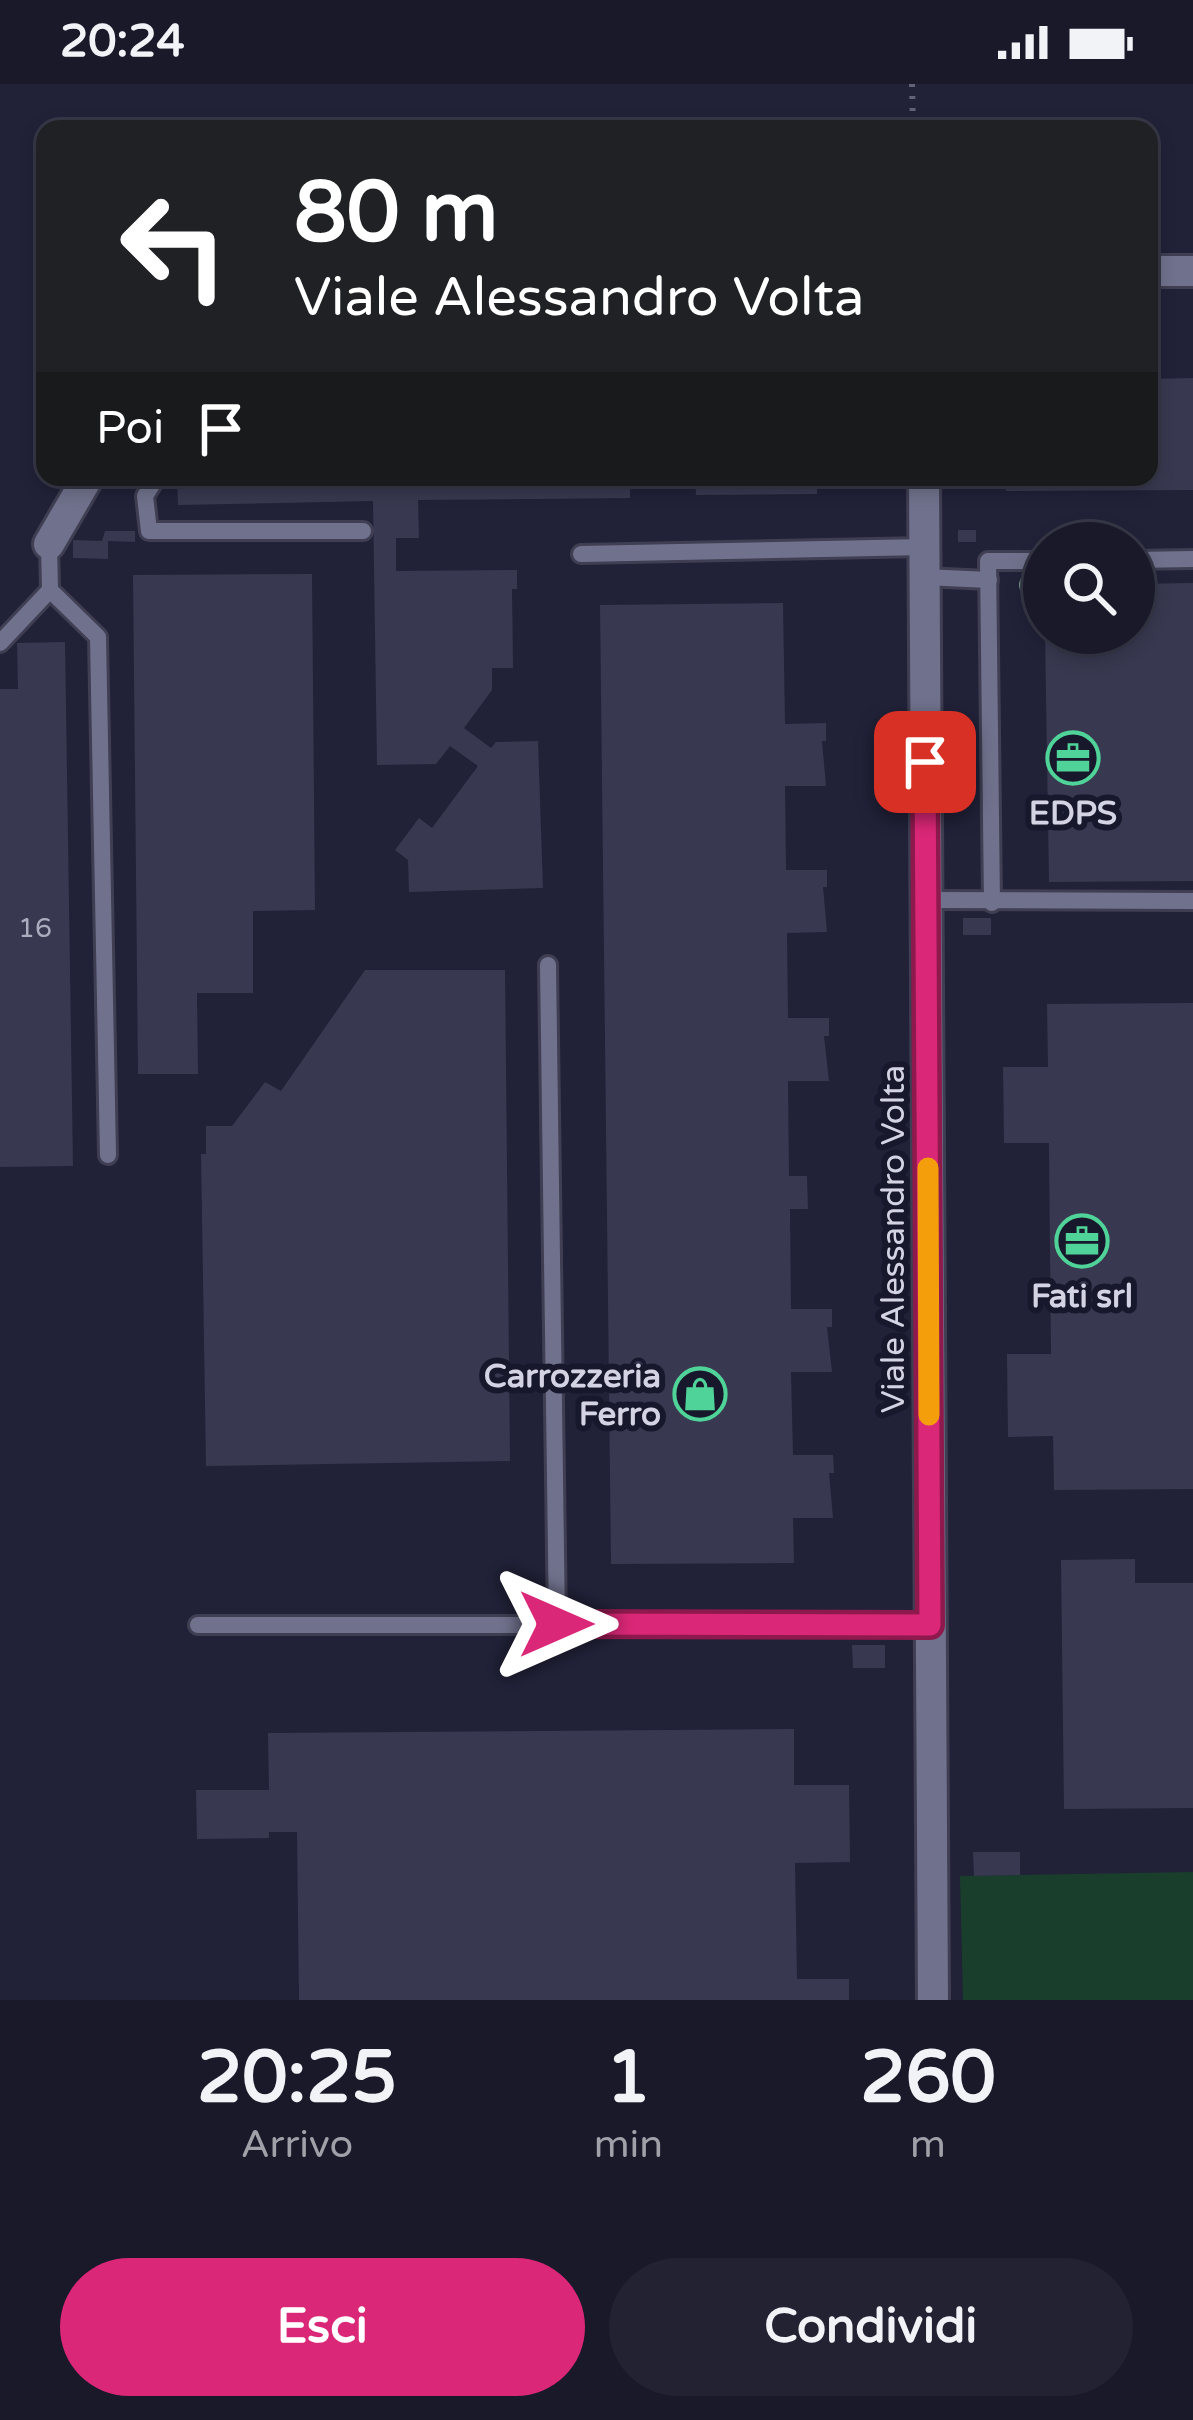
<!DOCTYPE html>
<html lang="it">
<head>
<meta charset="utf-8">
<style>
	body { margin:0; font-family:"Varela Round",sans-serif; background:#222232; color:#f1f3f6; height:100vh; display:flex; flex-direction:column; font-size:45px; white-space:nowrap }
	* { box-sizing:border-box; margin:0 }
	p { font-size:39px; color:#9fa0a8 }
	.icon { flex:none; width:66px; height:66px; fill:none; stroke:currentColor; stroke-width:2; stroke-linecap:round; stroke-linejoin:round }
	.map { position:relative; height:1916px; overflow:hidden }
	.panel { display:flex; flex-direction:column; background:#19192a; flex:1 }
	.panel>* { flex:none }
	.guide { position:absolute; left:36px; top:36px; width:1122px; height:366px; border-radius:24px; box-shadow:0 6px 18px #0003,0 0 0 3px #373847; background:#202124; color:#fff; overflow:hidden }
	.tools { position:absolute; left:1023px; top:438px; display:grid; gap:24px }
	.tools a { display:grid; place-items:center; width:132px; height:132px; border-radius:50%; background:#19192a; box-shadow:0 6px 18px #0003,0 0 0 3px #373847; font-size:60px }
	.pin { position:absolute; display:grid; place-items:center; width:102px; height:102px; color:#fff; margin:-51px; border-radius:24px; box-shadow:0 6px 18px #0006 }
	.me { position:absolute; width:132px; margin:-66px; rotate:90deg; stroke-linejoin:round; filter:drop-shadow(0 0 9px #0008) }
	.turn { display:flex; align-items:center; gap:42px; height:252px; padding:0 60px; font-size:54px }
	.turn .icon { width:156px; height:156px; stroke-width:2.5 }
	.turn b { display:block; font-size:84px; line-height:102px }
	.then { display:flex; align-items:center; height:114px; padding:0 60px; background:#0003; gap:24px; font-size:45px }
	.eta { display:flex; justify-content:space-evenly; align-items:center; height:204px; text-align:center }
	.eta b { font-size:72px; font-weight:800; line-height:84px }
	.cta { display:flex; gap:24px; margin-top:auto; padding:24px 60px }
	.cta a { flex:1; height:138px; border-radius:72px; background:#db2777; color:#fff; font-size:48px; font-weight:800; line-height:138px; text-align:center }
	.cta a+a { background:#222232; color:#f1f3f6 }
	.status { display:flex; justify-content:space-between; align-items:center; height:84px; padding:0 60px; background:#19192a; direction:ltr }
	.status svg { height:33px; fill:currentColor }
	.map>svg:first-child { display:block }
	.green { fill:#1a3e2c }
	.building { fill:#383850 }
	.lines { fill:none; stroke-linecap:round; stroke-linejoin:round }
	.service-casing { stroke:#3f3e52; stroke-width:22 }
	.minor-casing { stroke:#3f3e52; stroke-width:36 }
	.path { stroke:#626276; stroke-width:6; stroke-dasharray:3 9; stroke-linecap:butt }
	.service { stroke:#70728d; stroke-width:16 }
	.minor { stroke:#70728d; stroke-width:30 }
	.tree { fill:#6c988b }
	.route-casing { stroke:#8e194d; stroke-width:30 }
	.route { stroke:#db2777; stroke-width:21 }
	.slow { stroke:#f59e0b; stroke-width:21 }
	.labels { text-anchor:middle; stroke-width:12; stroke-linejoin:round; paint-order:stroke }
	.number-label { font-size:27px; fill:#acacbe }
	.poi-label { font-size:33px; font-weight:bold; fill:#d3d3e3; stroke:#18182d }
	.street-label { font-size:33px; fill:#d3d3e3; stroke:#18182d }
</style>
</head>
<body>
<div class="status"><b>20:24</b><svg viewBox="0 0 49 12"><path d="M0 12V9h3v3zM5 12V6h3v6zM10 12V3h3v9zM15 12V0h3v12zM26 1h20v11H26zM47 4h2v5h-2z"/></svg></div>
<div class="map">
<svg width="1193" height="1916" viewBox="0 0 1193 1916">
	<rect width="100%" height="100%" fill="#212138"/>
	<polygon class="green" points="1193,1788 1193,1916 963,1916 960,1792"/>
	<g class="building">
		<polygon points="1193,294 1193,406 1006,407 1006,393 1149,393 1149,295"/>
		<polygon points="177,393 630,393 630,414 418,416 419,454 396,454 396,487 517,486 517,505 512,505 513,584 492,584 492,606 464,644 491,664 496,658 538,657 543,804 409,808 408,776 395,766 419,734 432,744 478,682 450,662 436,680 377,681 373,417 178,421"/>
		<polygon points="695,393 817,393 817,410 696,411"/>
		<rect x="958" y="446" width="18" height="12"/>
		<polygon points="105,447 135,447 135,458 108,457 108,475 73,474 73,456 102,457"/>
		<polygon points="312,490 315,826 253,827 253,909 197,909 198,990 138,990 133,491"/>
		<polygon points="1193,499 1193,797 1049,798 1045,549 1134,549 1134,500"/>
		<polygon points="783,519 785,640 826,639 826,657 822,657 826,702 785,702 786,786 827,786 827,803 823,803 827,848 787,849 788,934 829,934 829,952 824,952 829,997 788,997 789,1092 807,1092 808,1125 790,1125 791,1225 832,1225 832,1243 827,1243 832,1288 791,1288 793,1371 833,1371 834,1389 829,1389 833,1434 793,1434 794,1479 611,1480 600,521"/>
		<polygon points="65,558 73,1082 0,1083 0,605 18,605 17,559"/>
		<rect x="963" y="834" width="28" height="17"/>
		<polygon points="365,886 505,886 510,1377 206,1382 201,1070 206,1070 206,1042 232,1042 265,998 281,1007"/>
		<polygon points="1193,919 1193,1405 1054,1406 1053,1352 1008,1353 1007,1270 1051,1270 1049,1066 1049,1059 1004,1059 1003,983 1048,983 1047,920"/>
		<polygon points="1135,1475 1135,1499 1193,1499 1193,1724 1064,1725 1061,1476"/>
		<polygon points="852,1561 885,1561 885,1584 853,1584"/>
		<polygon points="794,1645 794,1701 849,1701 850,1778 795,1779 797,1895 849,1895 849,1916 299,1916 297,1748 269,1748 269,1754 197,1755 196,1706 269,1706 268,1649"/>
		<polygon points="973,1768 1020,1768 1020,1791 974,1792"/>
	</g>
	<g class="lines">
		<g class="service-casing">
			<g id="service">
				<polyline points="157,393 145,412 149,447 363,447"/>
				<polyline points="49,460 50,506 98,553 108,1071"/>
				<polyline points="581,470 924,463"/>
				<polyline points="1134,476 1193,475"/>
				<polyline points="924,493 989,496"/>
				<polyline points="0,559 50,506"/>
				<polyline points="926,816 1193,817"/>
				<polyline points="992,819 988,477 1044,477"/>
				<polyline points="548,881 557,1540"/>
				<polyline points="198,1541 930,1541"/>
			</g>
		</g>
		<g class="minor-casing">
			<g id="minor">
				<polyline points="1149,187 1193,187"/>
				<polyline points="924,393 933,1916"/>
				<polyline points="49,460 88,393"/>
			</g>
		</g>
		<polyline class="path" points="912,0 913,45"/>
		<use href="#service" class="service"/>
		<use href="#minor" class="minor"/>
	</g>
	<circle class="tree" cx="1031" cy="501" r="12"/>
	<g class="lines">
		<g class="route-casing">
			<polyline id="route" points="556,1540 930,1541 925,678"/>
		</g>
		<use href="#route" class="route"/>
		<polyline class="slow" points="928,1084 929,1331"/>
	</g>
	<defs>
		<g id="office-ring" transform="scale(2.7)"><circle r="9.5" fill="#18182d" stroke="#50d398" stroke-width="1.5"/><path d="M-6-3h4V-5.5h4V-3h4V5H-6ZM-1-4.5V-3h2v-1.5ZM-6 0V1H6V0Z" fill="#50d398"/></g>
		<g id="shop-ring" transform="scale(2.7)"><circle r="9.5" fill="#18182d" stroke="#50d398" stroke-width="1.5"/><path d="M-5-2.5h2.3a2.7 3.5 0 0 1 5.4 0H5L5.5 6h-11ZM-1.5-2.5h3a1.5 2.3 0 0 0-3 0Z" fill="#50d398"/></g>
	</defs>
	<g fill-rule="evenodd">
		<use href="#office-ring" x="1073" y="674"/>
		<use href="#office-ring" x="1082" y="1157"/>
		<use href="#shop-ring" x="700" y="1310"/>
	</g>
	<g class="labels">
		<g class="number-label">
			<text x="35" y="853">16</text>
		</g>
		<g class="poi-label">
			<text x="1073" y="740">EDPS</text>
			<text x="1082" y="1223">Fati srl</text>
			<text x="661" y="1303" text-anchor="end">Carrozzeria<tspan x="661" dy="38">Ferro</tspan></text>
		</g>
		<g class="street-label">
			<text transform="translate(892 1155) rotate(-90)" y="12">Viale Alessandro Volta</text>
		</g>
	</g>
</svg>
<div class="tools">
<a><svg class="icon" aria-label="search" viewBox="0 0 24 24"><circle cx="10" cy="10" r="6"/><path d="M15 15l6 6"/></svg></a>
</div>
<div class="pin" style="left:925px;top:678px;background:#d93025"><svg class="icon" aria-label="arrive" viewBox="0 0 24 24"><path d="M6 21V4h12l-3 4 3 4H6"/></svg></div>
<svg class="me" style="left:556px;top:1540px" viewBox="-20 -20 40 40"><path d="M0-17L14 15 0 8-14 15z" fill="#db2777" stroke="#fff" stroke-width="4"/></svg>
<div class="guide">
<div class="turn"><svg class="icon" aria-label="left" viewBox="0 0 24 24"><path d="M17 20v-9H6M10 6l-5 5 5 5"/></svg><div><b>80 m</b>Viale Alessandro Volta</div></div>
<div class="then">Poi<svg class="icon" aria-label="arrive" viewBox="0 0 24 24"><path d="M6 21V4h12l-3 4 3 4H6"/></svg></div>
</div>
</div>
<section class="panel">
<div class="eta">
<div><b>20:25</b><p>Arrivo</p></div>
<div><b>1</b><p>min</p></div>
<div><b>260</b><p>m</p></div>
</div>
<div class="cta"><a>Esci</a><a>Condividi</a></div>
</section>
</body>
</html>
